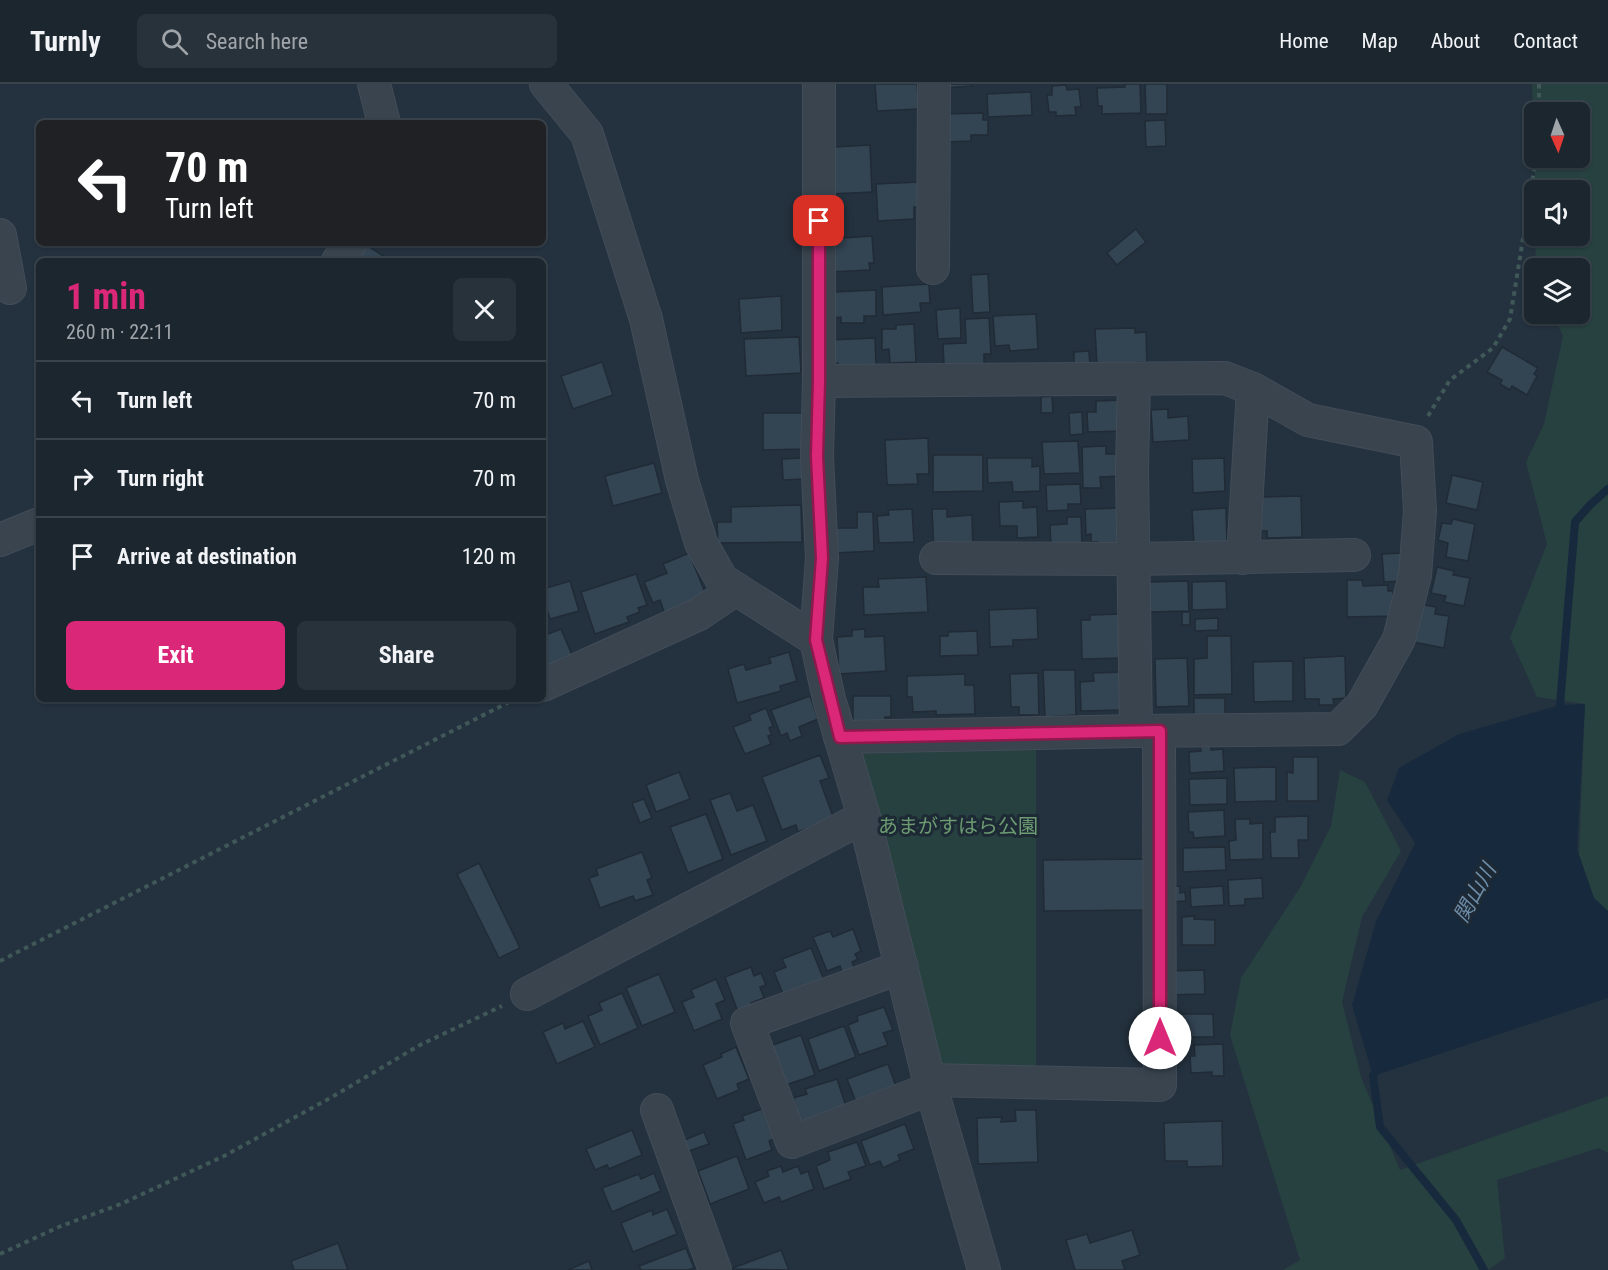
<!DOCTYPE html>
<html lang="en">
<head>
<meta charset="utf-8">
<style>
	body { margin:0; font-family:"Roboto Condensed","Noto Sans JP",sans-serif; background:#28323b; color:#f1f3f6; height:100vh; display:flex; flex-direction:column; font-size:22px; white-space:nowrap }
	* { box-sizing:border-box; margin:0 }
	p { font-size:20px; color:#a0a5aa }
	.icon { flex:none; width:33px; height:33px; fill:none; stroke:currentColor; stroke-width:2; stroke-linecap:round; stroke-linejoin:round }
	.map { position:relative; flex:1; overflow:hidden }
	.panel { position:absolute; left:36px; top:174px; width:510px; height:444px; display:flex; flex-direction:column; background:#1b262f; border-radius:9px; box-shadow:0 2px 4px #0004,0 0 0 2px #39434b }
	.panel>* { flex:none }
	.banner { position:absolute; left:36px; top:36px; width:510px; height:126px; border-radius:9px; box-shadow:0 2px 4px #0004,0 0 0 2px #39434b; background:#202124; color:#fff; overflow:hidden }
	.needle { width:39px; rotate:177deg }
	.tools { position:absolute; left:1524px; top:18px; display:grid; gap:12px }
	.tools a { display:grid; place-items:center; width:66px; height:66px; border-radius:9px; background:#1b262f; box-shadow:0 2px 4px #0004,0 0 0 2px #39434b; font-size:30px }
	.pin { position:absolute; display:grid; place-items:center; width:51px; height:51px; color:#fff; margin:-26px; border-radius:12px; box-shadow:0 3px 9px #0006 }
	.me { position:absolute; width:66px; margin:-33px; rotate:0deg; stroke-linejoin:round; filter:drop-shadow(0 0 4px #0008) }
	.turn { display:flex; align-items:center; gap:21px; height:126px; padding:0 30px; font-size:27px }
	.turn .icon { width:78px; height:78px; stroke-width:2.5 }
	.turn b { display:block; font-size:42px; line-height:51px }
	.round { display:grid; place-items:center; flex:none; width:63px; height:63px; border-radius:9px; background:#28323b }
	.headline { display:flex; align-items:center; justify-content:space-between; height:102px; padding:0 30px }
	h1 { font-size:36px; font-weight:700; line-height:45px; color:#db2777 }
	.button { display:flex; gap:12px; margin-top:auto; padding:12px 30px }
	.button a { flex:1; height:69px; border-radius:9px; background:#db2777; color:#fff; font-size:24px; font-weight:700; line-height:69px; text-align:center }
	.button a+a { background:#28323b; color:#f1f3f6 }
	ul { padding:0; list-style:none }
	li { display:flex; align-items:center; gap:18px; height:78px; padding:0 30px; border-top:2px solid #39434b }
	li div { flex:1 }
	li b { display:block; font-size:22px }
	li em { font-style:normal }
	header { display:flex; align-items:center; gap:36px; box-sizing:border-box; height:84px; padding:0 30px; background:#1b262f; border-bottom:2px solid #39434b }
	header strong { font-size:28px }
	nav { display:flex; gap:33px; margin-inline-start:auto; font-size:21px }
	.search { width:420px; height:54px; background:#28323b; display:flex; align-items:center; gap:15px; box-sizing:border-box; padding:0 21px; border-radius:9px; color:#a0a5aa; font-size:22px }
	.map>svg:first-child { display:block }
	.green { fill:#274040 }
	.water { fill:#172a3d }
	.lines { fill:none; stroke-linecap:round; stroke-linejoin:round }
	.stream { stroke:#172a3d; stroke-width:8 }
	.building { fill:#334453; stroke:#202b36; stroke-width:1.5 }
	.minor-casing { stroke:#424d58; stroke-width:34 }
	.path { stroke:#405858; stroke-width:4; stroke-dasharray:4.5 4.5; stroke-linecap:butt }
	.minor { stroke:#39444f; stroke-width:32 }
	.route-casing { stroke:#8e194d; stroke-width:15 }
	.route { stroke:#db2777; stroke-width:10 }
	.labels { text-anchor:middle; stroke-width:6; stroke-linejoin:round; paint-order:stroke }
	.park-label { font-size:20px; fill:#6c9b72; stroke:#1d2934 }
	.water-label { font-size:21px; font-style:italic; fill:#6e8da9; stroke:#1d2934 }
</style>
</head>
<body>
<header>
<strong>Turnly</strong>
<div class="search"><svg class="icon" aria-label="search" viewBox="0 0 24 24"><circle cx="10" cy="10" r="6"/><path d="M15 15l6 6"/></svg>Search here</div>
<nav><a>Home</a><a>Map</a><a>About</a><a>Contact</a></nav>
</header>
<div class="map">
<svg width="1608" height="1186" viewBox="0 0 1608 1186">
	<rect width="100%" height="100%" fill="#24323f"/>
	<g class="green">
		<polygon points="1532,0 1608,0 1608,828 1594,814 1579,771 1585,620 1537,613 1510,554 1547,460 1526,378 1544,340 1563,252 1553,230 1580,230 1580,184 1536,184 1535,152 1580,152 1580,106 1535,106 1535,74 1580,74 1580,28 1534,28 1534,57"/>
		<polygon points="1036,660 1036,988 941,983 857,667"/>
		<polygon points="1340,686 1365,698 1401,767 1362,833 1342,918 1361,993 1400,1086 1608,1012 1608,1069 1599,1064 1497,1096 1505,1174 1488,1186 1283,1186 1300,1176 1230,951 1241,894 1301,802 1331,742"/>
	</g>
	<polygon class="water" points="1585,620 1577,765 1594,814 1608,827 1608,914 1373,992 1352,921 1376,837 1415,759 1387,716 1399,684 1459,650 1560,621"/>
	<g class="lines">
		<g class="stream">
			<polyline points="1557,630 1560,621 1575,438 1590,421 1608,405"/>
			<polyline points="1378,983 1373,992 1380,1043 1456,1136 1484,1186"/>
		</g>
	</g>
	<g class="building">
		<polygon points="875,0 917,0 919,25 877,27"/>
		<polygon points="943,0 972,0 972,2 943,4"/>
		<polygon points="1125,0 1140,0 1141,29 1102,30 1102,22 1098,22 1097,4 1125,3"/>
		<polygon points="1145,0 1167,0 1167,30 1146,30"/>
		<polygon points="1066,1 1067,6 1079,5 1081,23 1075,23 1076,31 1056,32 1056,28 1049,28 1047,11 1052,11 1052,2"/>
		<polygon points="1031,8 1032,31 988,33 987,10"/>
		<polygon points="983,29 983,36 988,36 988,51 971,51 971,57 944,58 944,30"/>
		<polygon points="1165,36 1166,62 1146,63 1145,37"/>
		<polygon points="870,61 872,108 830,110 830,97 835,97 834,63"/>
		<polygon points="919,98 920,123 914,123 914,135 878,137 876,100"/>
		<polygon points="1136,145 1146,158 1117,181 1107,169"/>
		<polygon points="872,152 874,179 869,179 870,186 830,188 828,155"/>
		<polygon points="368,162 383,172 379,177 358,177"/>
		<polygon points="988,190 990,228 973,229 971,191"/>
		<polygon points="929,200 930,219 920,219 921,228 883,231 882,203"/>
		<polygon points="876,206 876,232 864,232 864,239 841,239 841,233 834,234 833,208"/>
		<polygon points="781,212 782,246 741,249 739,215"/>
		<polygon points="960,224 961,254 938,255 936,226"/>
		<polygon points="1036,230 1038,265 1010,267 1009,261 995,262 993,232"/>
		<polygon points="989,234 991,270 984,270 984,280 944,282 943,260 966,259 965,235"/>
		<polygon points="914,240 916,278 890,279 889,265 882,266 882,245 896,245 896,241"/>
		<polygon points="1135,244 1135,249 1146,248 1147,278 1097,281 1095,245"/>
		<polygon points="799,253 801,289 746,292 744,255"/>
		<polygon points="875,254 876,281 838,288 838,279 830,280 829,256"/>
		<polygon points="1502,263 1538,284 1534,290 1537,292 1527,311 1512,302 1510,306 1500,300 1502,296 1487,288"/>
		<polygon points="1089,267 1090,282 1074,283 1074,268"/>
		<polygon points="602,278 613,311 573,325 561,292"/>
		<polygon points="1052,312 1053,329 1041,329 1041,313"/>
		<polygon points="1124,316 1125,347 1088,348 1087,328 1096,328 1096,317"/>
		<polygon points="1168,325 1168,334 1188,332 1189,356 1153,358 1151,326"/>
		<polygon points="1082,328 1083,350 1070,351 1069,329"/>
		<polygon points="763,329 803,329 803,365 763,366"/>
		<polygon points="928,354 929,390 917,390 918,400 887,401 885,356"/>
		<polygon points="1078,357 1080,389 1044,390 1042,358"/>
		<polygon points="1106,362 1106,370 1122,370 1123,392 1100,393 1101,404 1083,404 1082,363"/>
		<polygon points="933,371 983,371 983,407 933,408"/>
		<polygon points="803,374 803,395 783,396 782,375"/>
		<polygon points="987,374 1032,374 1032,383 1040,382 1040,407 1013,408 1012,398 988,399"/>
		<polygon points="1224,374 1225,407 1193,409 1192,375"/>
		<polygon points="654,379 662,409 613,422 605,392"/>
		<polygon points="1452,391 1483,398 1477,426 1446,419"/>
		<polygon points="1080,400 1081,420 1068,420 1068,426 1047,427 1046,401"/>
		<polygon points="1301,412 1302,453 1267,454 1267,447 1261,447 1260,413"/>
		<polygon points="1023,417 1023,424 1037,423 1038,453 1017,454 1017,442 1000,442 999,418"/>
		<polygon points="801,421 802,458 718,459 717,438 731,438 731,423"/>
		<polygon points="1123,424 1124,460 1098,466 1098,458 1091,458 1091,450 1086,451 1085,425"/>
		<polygon points="1226,424 1227,459 1194,461 1192,426"/>
		<polygon points="912,425 914,458 879,459 877,432 889,431 888,426"/>
		<polygon points="932,425 947,425 947,433 972,431 973,466 934,468"/>
		<polygon points="857,428 873,428 874,467 835,469 834,444 857,444"/>
		<polygon points="1067,433 1081,433 1082,461 1051,462 1050,441 1067,440"/>
		<polygon points="1453,435 1475,440 1468,477 1446,473 1448,459 1438,456 1442,439 1451,440"/>
		<polygon points="689,469 707,513 665,531 660,516 653,519 644,498 667,489 663,480"/>
		<polygon points="1402,469 1403,497 1384,498 1382,470"/>
		<polygon points="1437,483 1454,487 1453,491 1470,494 1464,522 1444,518 1446,512 1431,509"/>
		<polygon points="636,490 647,521 638,524 640,528 627,533 629,538 595,550 581,508"/>
		<polygon points="926,493 928,528 864,531 863,503 879,503 878,495"/>
		<polygon points="1347,496 1362,496 1363,502 1388,501 1388,507 1393,507 1394,532 1347,533"/>
		<polygon points="570,497 579,527 550,535 543,513 543,505"/>
		<polygon points="1188,497 1189,527 1149,528 1148,498"/>
		<polygon points="1226,497 1227,525 1192,526 1192,498"/>
		<polygon points="1419,520 1436,523 1435,530 1449,532 1444,564 1413,558"/>
		<polygon points="1037,524 1038,555 1013,556 1013,562 990,563 989,526"/>
		<rect x="1182" y="528" width="8" height="13"/>
		<polygon points="1123,530 1124,574 1082,575 1081,536 1090,536 1090,531"/>
		<polygon points="1218,534 1218,546 1195,547 1195,535"/>
		<polygon points="561,545 575,578 543,591 543,552"/>
		<polygon points="865,545 865,553 884,552 886,587 839,590 837,553 852,552 852,546"/>
		<polygon points="977,547 978,571 940,572 940,552 948,552 948,548"/>
		<polygon points="1207,552 1231,552 1232,610 1194,611 1194,575 1207,574"/>
		<polygon points="789,568 797,597 780,602 781,607 737,619 728,585 744,580 746,586 771,579 769,574"/>
		<polygon points="1345,572 1346,614 1333,615 1334,621 1319,621 1319,615 1305,615 1304,574"/>
		<polygon points="1187,574 1189,622 1156,623 1155,575"/>
		<polygon points="1293,577 1293,617 1254,618 1253,578"/>
		<polygon points="1043,586 1075,586 1076,631 1045,633"/>
		<polygon points="1123,588 1124,626 1081,627 1080,598 1094,597 1093,589"/>
		<polygon points="1038,589 1039,631 1019,631 1019,623 1011,623 1010,590"/>
		<polygon points="965,590 965,601 974,601 975,630 936,631 936,627 913,628 912,613 907,613 907,592"/>
		<polygon points="810,612 818,635 799,643 802,652 790,657 787,649 781,652 771,626"/>
		<polygon points="853,612 891,612 891,633 885,633 886,639 853,640"/>
		<rect x="1194" y="614" width="31" height="23"/>
		<polygon points="766,624 773,642 769,644 772,651 768,652 771,660 745,670 733,643 751,636 749,631"/>
		<polygon points="1211,662 1211,666 1223,665 1224,687 1190,689 1189,668 1201,667 1200,663"/>
		<polygon points="820,671 829,694 820,697 834,735 798,748 796,741 782,746 762,693"/>
		<polygon points="1293,673 1318,673 1318,717 1287,717 1287,688 1293,689"/>
		<polygon points="1276,683 1276,717 1235,718 1234,684"/>
		<polygon points="679,688 690,715 656,728 646,701"/>
		<polygon points="1227,694 1227,720 1190,721 1189,695"/>
		<polygon points="730,709 737,727 753,721 767,757 731,771 710,716"/>
		<polygon points="644,715 652,734 640,739 632,719"/>
		<polygon points="1224,726 1225,752 1194,754 1193,748 1189,748 1188,728"/>
		<polygon points="706,730 723,775 688,789 670,743"/>
		<polygon points="1308,732 1308,756 1298,756 1299,774 1271,774 1270,748 1275,748 1275,733"/>
		<polygon points="1235,735 1250,735 1250,740 1263,739 1263,775 1230,776 1229,757 1236,756"/>
		<polygon points="1225,763 1226,786 1183,788 1183,764"/>
		<polygon points="642,768 652,794 647,796 653,811 635,817 633,812 600,824 589,794 598,791 596,785"/>
		<polygon points="1145,775 1145,826 1044,827 1043,776"/>
		<polygon points="479,779 520,864 499,874 457,790"/>
		<polygon points="1262,794 1263,814 1245,815 1245,821 1229,822 1228,796"/>
		<polygon points="1180,802 1180,809 1185,808 1186,817 1169,818 1168,803"/>
		<polygon points="1223,802 1224,821 1191,823 1190,804"/>
		<polygon points="1195,832 1194,835 1215,836 1215,861 1182,861 1182,833"/>
		<polygon points="853,845 861,867 855,870 858,875 852,878 855,886 843,891 840,882 827,887 813,853 830,847 833,853"/>
		<polygon points="811,864 826,901 806,909 803,902 783,910 774,888 786,883 782,875"/>
		<polygon points="751,883 754,892 761,889 766,901 760,903 764,914 751,919 752,923 738,928 725,893"/>
		<polygon points="1204,886 1205,910 1171,911 1170,887"/>
		<polygon points="659,890 675,928 642,942 626,904"/>
		<polygon points="716,895 725,916 716,920 722,935 694,947 682,918 694,913 691,906"/>
		<polygon points="622,909 638,944 600,961 588,932 602,926 599,919"/>
		<polygon points="884,923 893,946 883,949 888,961 859,971 848,941 858,937 857,932"/>
		<polygon points="1178,930 1213,930 1214,953 1183,953 1183,944 1179,945"/>
		<polygon points="583,937 595,963 557,980 543,948 563,939 565,945"/>
		<polygon points="844,942 856,973 819,987 808,955"/>
		<polygon points="801,951 815,991 780,1003 770,962"/>
		<polygon points="1223,960 1224,992 1212,992 1212,988 1191,989 1190,972 1195,972 1194,961"/>
		<polygon points="736,963 749,995 737,1000 739,1006 717,1015 703,981 722,973 721,970"/>
		<polygon points="888,980 898,1008 856,1018 847,995"/>
		<polygon points="837,995 847,1025 797,1041 791,1024 796,1023 793,1014 807,1010 805,1005"/>
		<polygon points="762,1025 774,1055 769,1057 772,1066 746,1076 733,1040 744,1036 742,1032"/>
		<polygon points="1015,1026 1036,1026 1038,1078 978,1080 977,1034 1002,1033 1001,1038 1016,1037"/>
		<polygon points="1222,1037 1223,1082 1187,1083 1187,1077 1165,1077 1164,1039"/>
		<polygon points="905,1040 914,1065 898,1071 900,1076 883,1084 880,1077 870,1081 861,1057"/>
		<polygon points="632,1046 642,1071 609,1085 607,1081 595,1086 586,1065"/>
		<polygon points="704,1048 709,1060 686,1068 682,1057"/>
		<polygon points="857,1058 866,1082 848,1088 851,1095 824,1105 816,1082 830,1076 828,1068"/>
		<polygon points="737,1072 749,1105 710,1120 698,1087"/>
		<polygon points="781,1082 783,1088 798,1082 801,1090 808,1087 814,1105 781,1118 779,1113 764,1119 755,1098 769,1092 767,1087"/>
		<polygon points="654,1089 661,1107 612,1128 602,1104 639,1090 641,1095"/>
		<polygon points="667,1125 677,1150 633,1168 621,1139 652,1126 653,1131"/>
		<polygon points="1132,1146 1140,1171 1122,1177 1125,1186 1075,1186 1066,1156 1087,1150 1090,1159"/>
		<polygon points="338,1159 348,1186 294,1186 291,1177"/>
		<polygon points="686,1164 694,1184 688,1186 641,1186 639,1182"/>
		<polygon points="781,1166 789,1186 730,1185"/>
		<polygon points="589,1177 592,1186 568,1186"/>
	</g>
	<g class="lines">
		<g class="minor-casing">
			<g id="minor">
				<polyline points="374,0 384,39"/>
				<polyline points="546,0 587,50 646,235 682,396 701,459 722,496 816,556"/>
				<polyline points="819,0 819,297 817,372 822,474 816,556 829,615 864,733 929,996 984,1186"/>
				<polyline points="0,151 10,204"/>
				<polyline points="338,177 351,159"/>
				<polyline points="933,184 934,0"/>
				<polyline points="1134,295 1132,385 1136,647"/>
				<polyline points="819,297 1225,294 1253,305 1308,336 1416,358 1420,427 1415,491 1399,555 1362,621 1338,645 1136,647 840,653"/>
				<polyline points="0,456 39,440"/>
				<polyline points="936,474 1134,475 1354,471"/>
				<polyline points="1243,474 1253,305"/>
				<polyline points="543,601 699,530 736,505"/>
				<polyline points="902,883 747,939 792,1058 932,1004"/>
				<polyline points="527,910 864,733"/>
				<polyline points="929,996 1160,1001 1159,647"/>
				<polyline points="657,1026 715,1186"/>
			</g>
		</g>
		<g class="path">
			<polyline points="1539,0 1539,28"/>
			<polyline points="1428,332 1450,296 1493,264 1510,235 1536,74"/>
			<polyline points="0,877 515,615"/>
			<polyline points="0,1170 61,1142 121,1120 224,1072 332,1013 420,961 502,922"/>
		</g>
		<use href="#minor" class="minor"/>
	</g>
	<g class="lines">
		<g class="route-casing">
			<polyline id="route" points="819,137 819,297 817,372 822,474 816,556 840,653 1160,647 1160,954"/>
		</g>
		<use href="#route" class="route"/>
	</g>
	<g class="labels">
		<g class="park-label">
			<text x="958" y="749">あまがすはら公園</text>
		</g>
		<g class="water-label">
			<text transform="translate(1475 809) rotate(-61)" y="7">関山川</text>
		</g>
	</g>
</svg>
<div class="tools">
<a><svg class="needle" viewBox="-14 -14 28 28"><path d="M0-13l5 13h-10z" fill="#e53935"/><path d="M0 13l5-13h-10z" fill="#a0a5aa"/></svg></a>
<a><svg class="icon" aria-label="sound" viewBox="0 0 24 24"><path d="M4 9h4l5-4v14l-5-4H4zM17 9q2 3 0 6"/></svg></a>
<a><svg class="icon" aria-label="layers" viewBox="0 0 24 24"><path d="M12 4l9 5-9 5-9-5zM3 14l9 5 9-5"/></svg></a>
</div>
<div class="pin" style="left:819px;top:137px;background:#d93025"><svg class="icon" aria-label="arrive" viewBox="0 0 24 24"><path d="M6 21V4h12l-3 4 3 4H6"/></svg></div>
<svg class="me" style="left:1160px;top:954px" viewBox="-20 -20 40 40"><circle r="19" fill="#fff"/><path d="M0-13L10 11 0 6-10 11z" fill="#db2777"/></svg>
<div class="banner">
<div class="turn"><svg class="icon" aria-label="left" viewBox="0 0 24 24"><path d="M17 20v-9H6M10 6l-5 5 5 5"/></svg><div><b>70 m</b>Turn left</div></div>
</div>
<section class="panel">
<div class="headline"><div><h1>1 min</h1><p>260 m · 22:11</p></div><a class="round"><svg class="icon" aria-label="close" viewBox="0 0 24 24"><path d="M6 6l12 12M18 6L6 18"/></svg></a></div>
<ul>
<li><svg class="icon" aria-label="left" viewBox="0 0 24 24"><path d="M17 20v-9H6M10 6l-5 5 5 5"/></svg><div><b>Turn left</b></div><em>70 m</em></li>
<li><svg class="icon" aria-label="right" viewBox="0 0 24 24"><path d="M7 20v-9h11M14 6l5 5-5 5"/></svg><div><b>Turn right</b></div><em>70 m</em></li>
<li><svg class="icon" aria-label="arrive" viewBox="0 0 24 24"><path d="M6 21V4h12l-3 4 3 4H6"/></svg><div><b>Arrive at destination</b></div><em>120 m</em></li>
</ul>
<div class="button"><a>Exit</a><a>Share</a></div>
</section>
</div>
</body>
</html>
